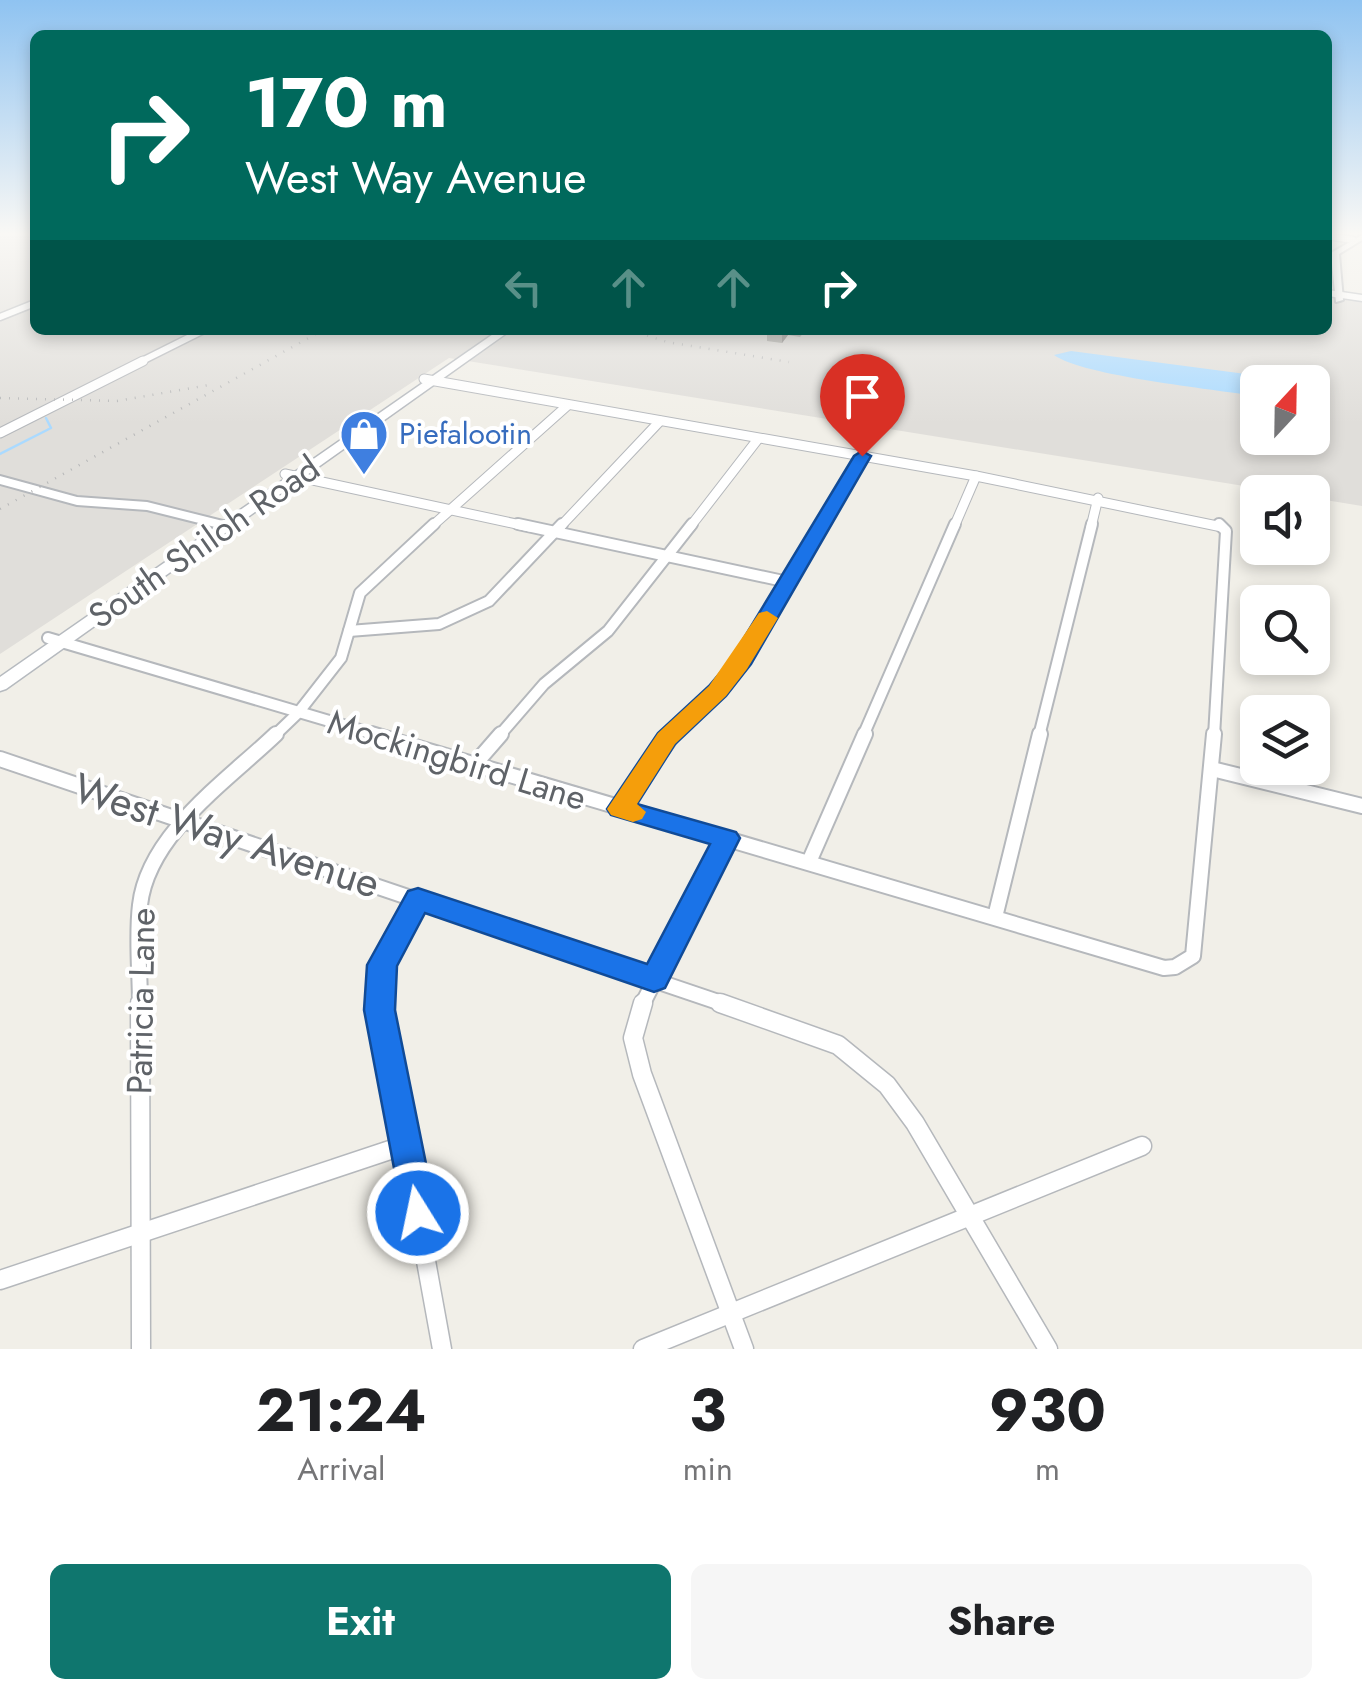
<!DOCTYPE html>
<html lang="en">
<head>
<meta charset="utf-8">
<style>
	body { margin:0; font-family:Jost,sans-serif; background:#f6f6f6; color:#202124; height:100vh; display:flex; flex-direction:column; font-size:38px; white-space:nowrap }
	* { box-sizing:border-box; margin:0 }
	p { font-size:32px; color:#757577 }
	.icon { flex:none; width:55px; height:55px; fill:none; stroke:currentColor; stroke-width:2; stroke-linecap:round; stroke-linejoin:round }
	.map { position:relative; height:1349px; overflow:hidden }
	.details { display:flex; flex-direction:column; background:#fff; flex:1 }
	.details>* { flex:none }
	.guide { position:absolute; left:30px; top:30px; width:1302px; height:305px; border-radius:15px; box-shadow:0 5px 15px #0003; background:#00695c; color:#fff; overflow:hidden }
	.needle { width:65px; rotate:22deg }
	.buttons { position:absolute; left:1240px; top:365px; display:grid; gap:20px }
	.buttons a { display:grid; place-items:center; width:90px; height:90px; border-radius:15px; background:#fff; box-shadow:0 5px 15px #0003; font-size:50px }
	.pin { position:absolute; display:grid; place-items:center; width:85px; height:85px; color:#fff; margin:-102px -42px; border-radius:50% 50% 50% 0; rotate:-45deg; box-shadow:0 0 10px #0007 }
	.pin .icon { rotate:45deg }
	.me { position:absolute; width:110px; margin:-55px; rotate:350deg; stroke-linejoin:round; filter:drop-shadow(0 0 8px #0008) }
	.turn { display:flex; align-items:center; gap:35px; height:210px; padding:0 50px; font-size:45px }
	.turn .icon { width:130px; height:130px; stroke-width:2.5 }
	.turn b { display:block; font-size:70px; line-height:85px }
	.lanes { display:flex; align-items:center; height:95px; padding:0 50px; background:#0003; justify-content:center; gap:50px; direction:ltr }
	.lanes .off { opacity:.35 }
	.eta { display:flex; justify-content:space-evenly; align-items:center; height:170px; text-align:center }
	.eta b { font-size:60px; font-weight:700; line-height:70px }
	.action { display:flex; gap:20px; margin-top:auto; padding:20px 50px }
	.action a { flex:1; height:115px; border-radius:15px; background:#0f766e; color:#fff; font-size:40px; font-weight:700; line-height:115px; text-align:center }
	.action a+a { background:#f6f6f6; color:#202124 }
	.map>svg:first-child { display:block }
	.industrial { fill:#e0deda; fill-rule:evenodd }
	.water { fill:#aadaff }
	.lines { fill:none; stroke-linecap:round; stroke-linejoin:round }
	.stream { stroke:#aadaff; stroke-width:2.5 }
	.minor-far4-casing { stroke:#b5b8bc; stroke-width:9 }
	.minor-far3-casing { stroke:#b5b8bc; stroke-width:11 }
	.minor-far2-casing { stroke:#b5b8bc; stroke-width:14 }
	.minor-far1-casing { stroke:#b5b8bc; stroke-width:18 }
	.minor-casing { stroke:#b5b8bc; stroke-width:21 }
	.tertiary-casing { stroke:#b5b8bc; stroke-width:4 }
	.secondary-casing { stroke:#b6babf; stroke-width:3 }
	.minor-far4 { stroke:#fff; stroke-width:6 }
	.minor-far3 { stroke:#fff; stroke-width:9 }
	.minor-far2 { stroke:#fff; stroke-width:10 }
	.minor-far1 { stroke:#fff; stroke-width:14 }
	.minor { stroke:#fff; stroke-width:18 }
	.tertiary { fill:#fff; fill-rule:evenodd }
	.secondary { fill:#fff; fill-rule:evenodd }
	.rail { stroke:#b6b7b8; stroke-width:2.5; stroke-dasharray:1 8; stroke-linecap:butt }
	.wall { fill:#afaea9 }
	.shaded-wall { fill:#8f8d8a }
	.route { fill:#1a73e8; stroke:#114b97; stroke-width:2.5 }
	.slow { fill:#f59e0b }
	.labels { text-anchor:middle; stroke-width:8; stroke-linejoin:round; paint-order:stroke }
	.far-shop-label { font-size:30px; fill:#366cbe; stroke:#fff; text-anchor:start }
	.street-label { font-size:35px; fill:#5f6368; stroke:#fff }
	.near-street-label { font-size:42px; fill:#5f6368; stroke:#fff }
</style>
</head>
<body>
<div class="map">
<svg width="1362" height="1349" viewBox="0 0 1362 1349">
	<rect width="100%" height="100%" fill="#f1efe8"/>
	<path class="industrial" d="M0 235H35V330H1328V290L1362 294V506L1313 498 1312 492H1281L449 358 0 654ZM1258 382H1312V438H1258Z"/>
	<path class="water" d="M1071 351 1261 376 1268 382H1258L1255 396C1213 389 1083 376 1054 355Z"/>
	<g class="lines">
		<polyline class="stream" points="0,454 51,428 46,418"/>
		<g class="minor-far4-casing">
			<g id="minor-far4">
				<polyline points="1328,236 1353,240"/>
				<polyline points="0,317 35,303"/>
				<polyline points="138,363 204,330"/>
			</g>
		</g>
		<g class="minor-far3-casing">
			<g id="minor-far3">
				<polyline points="424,379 976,476 1222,527"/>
				<polyline points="0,433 143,361"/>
				<polyline points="285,474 530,527"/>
				<polyline points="431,527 568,405"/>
				<polyline points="560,527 660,421"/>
				<polyline points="690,527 758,439"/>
				<polyline points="821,527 862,456"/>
				<polyline points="954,527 976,476"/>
				<polyline points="1091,527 1098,498"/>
			</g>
		</g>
		<g class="minor-far2-casing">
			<g id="minor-far2">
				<polyline points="518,524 788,582"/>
				<polyline points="349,631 439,624 489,601 562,524"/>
				<polyline points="48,638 380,736"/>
				<polyline points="274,736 298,713 341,658 360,593 434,524"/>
				<polyline points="499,736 544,684 608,631 692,524"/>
				<polyline points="670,736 718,691 740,664 822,524"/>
				<polyline points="863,736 955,524"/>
				<polyline points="1039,736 1092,524"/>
				<polyline points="1214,736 1226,531 1219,524"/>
			</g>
		</g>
		<g class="minor-far1-casing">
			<g id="minor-far1">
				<polyline points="371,734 1164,968 1175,967 1193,956 1214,734"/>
				<polyline points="0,759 727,1005"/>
				<polyline points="474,765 501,734"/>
				<polyline points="1212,769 1362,806"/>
				<polyline points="621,809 673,734"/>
				<polyline points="809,862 865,734"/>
				<polyline points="995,917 1040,734"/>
				<path d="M140 1005C140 972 136 937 140 905 148 834 228 780 276 734"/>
				<polyline points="379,1005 382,965 418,899"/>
				<polyline points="642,1005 727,839"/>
			</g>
		</g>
		<g class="minor-casing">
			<g id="minor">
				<polyline points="140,1003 141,1349"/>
				<polyline points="379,1003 442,1349"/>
				<polyline points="643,1003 633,1038 642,1074 744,1349"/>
				<polyline points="720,1003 838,1045 887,1085 915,1123 1048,1349"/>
				<polyline points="0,1280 405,1145"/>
				<polyline points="643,1349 1142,1146"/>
			</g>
		</g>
		<g class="tertiary-casing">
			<g id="tertiary">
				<polygon points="1362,235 1362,240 1339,254 1343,300 1336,302 1331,253"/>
				<polygon points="0,476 77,497 147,502 231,523 233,526 227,530 147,510 77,505 0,484"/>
			</g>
		</g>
		<g class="secondary-casing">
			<g id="secondary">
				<polygon points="1328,290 1362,295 1362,301 1328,296"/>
				<polygon points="499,330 511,330 6,689 0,691 0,677"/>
			</g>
		</g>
		<use href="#minor-far4" class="minor-far4"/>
		<use href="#minor-far3" class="minor-far3"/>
		<use href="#minor-far2" class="minor-far2"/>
		<use href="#minor-far1" class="minor-far1"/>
		<use href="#minor" class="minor"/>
		<use href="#tertiary" class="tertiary"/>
		<use href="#secondary" class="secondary"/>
		<g class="rail">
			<polyline points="630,330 667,342 789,362"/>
			<polyline points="0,398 117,401 209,385"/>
			<polyline points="0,509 323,330"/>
		</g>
	</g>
	<polygon class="wall" points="767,330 806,330 800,337 788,335 782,343 767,341"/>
	<polygon class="shaded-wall" points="784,330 789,330 788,335 782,343 782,332"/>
	<linearGradient id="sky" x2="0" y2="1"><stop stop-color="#8fc3f1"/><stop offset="0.55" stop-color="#f9f8f5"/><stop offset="1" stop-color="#f9f8f5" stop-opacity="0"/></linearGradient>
	<rect width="1362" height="424" fill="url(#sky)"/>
	<polygon class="route" points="862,451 871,456 751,664 726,696 675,744 637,804 736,832 740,838 665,988 654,992 425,913 397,966 395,1010 436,1213 430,1226 418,1231 405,1226 364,1010 367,965 408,891 418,888 647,964 710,844 611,815 607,809 658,733 709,686 730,661 854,456"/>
	<polygon class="slow" points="767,611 778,618 747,669 726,696 675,744 637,804 646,812 642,819 633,822 611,815 607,809 658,733 709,686 759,613"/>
	<defs>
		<g id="shop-pin" transform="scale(2.5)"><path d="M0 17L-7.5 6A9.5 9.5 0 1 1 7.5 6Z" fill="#3f7fe0" stroke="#fff"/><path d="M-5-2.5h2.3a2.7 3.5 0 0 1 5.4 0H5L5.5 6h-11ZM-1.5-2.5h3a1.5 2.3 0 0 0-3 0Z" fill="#fff"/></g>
	</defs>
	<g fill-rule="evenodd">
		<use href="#shop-pin" x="364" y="434"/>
	</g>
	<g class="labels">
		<g class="far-shop-label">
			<text x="399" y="444">Piefalootin</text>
		</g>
		<g class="street-label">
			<text transform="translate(204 542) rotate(-35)" y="12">South Shiloh Road</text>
			<text transform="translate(457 760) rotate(17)" y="12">Mockingbird Lane</text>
			<text transform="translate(141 1001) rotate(-89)" y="12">Patricia Lane</text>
		</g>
		<g class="near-street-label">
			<text transform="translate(227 835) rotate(18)" y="15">West Way Avenue</text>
		</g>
	</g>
</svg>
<div class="buttons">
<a><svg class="needle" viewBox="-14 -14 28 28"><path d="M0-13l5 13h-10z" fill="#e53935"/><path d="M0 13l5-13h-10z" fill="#757577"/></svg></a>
<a><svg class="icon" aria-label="sound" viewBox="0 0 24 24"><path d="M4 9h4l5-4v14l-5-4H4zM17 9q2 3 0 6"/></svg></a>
<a><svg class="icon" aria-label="search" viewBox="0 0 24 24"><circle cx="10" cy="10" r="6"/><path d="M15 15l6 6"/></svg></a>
<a><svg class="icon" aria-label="layers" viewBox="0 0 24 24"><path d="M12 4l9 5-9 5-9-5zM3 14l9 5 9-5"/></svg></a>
</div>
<div class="pin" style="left:862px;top:456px;background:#d93025"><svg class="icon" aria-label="arrive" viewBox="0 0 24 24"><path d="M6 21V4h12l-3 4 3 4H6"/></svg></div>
<svg class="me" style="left:418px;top:1213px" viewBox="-20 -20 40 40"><circle r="17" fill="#1a73e8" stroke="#fff" stroke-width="3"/><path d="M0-11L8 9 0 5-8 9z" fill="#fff"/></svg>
<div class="guide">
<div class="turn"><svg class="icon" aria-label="right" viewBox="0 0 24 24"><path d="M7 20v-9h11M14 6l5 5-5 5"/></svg><div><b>170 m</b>West Way Avenue</div></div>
<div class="lanes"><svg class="icon off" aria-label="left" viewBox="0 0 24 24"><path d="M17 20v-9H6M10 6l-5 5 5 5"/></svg><svg class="icon off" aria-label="ahead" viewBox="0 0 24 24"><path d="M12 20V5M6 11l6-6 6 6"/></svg><svg class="icon off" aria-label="ahead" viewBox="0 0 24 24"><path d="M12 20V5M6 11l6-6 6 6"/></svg><svg class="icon" aria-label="right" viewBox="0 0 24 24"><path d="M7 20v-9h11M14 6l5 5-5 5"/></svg></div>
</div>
</div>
<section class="details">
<div class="eta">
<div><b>21:24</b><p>Arrival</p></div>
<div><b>3</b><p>min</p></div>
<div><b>930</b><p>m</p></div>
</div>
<div class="action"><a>Exit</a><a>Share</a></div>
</section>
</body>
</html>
